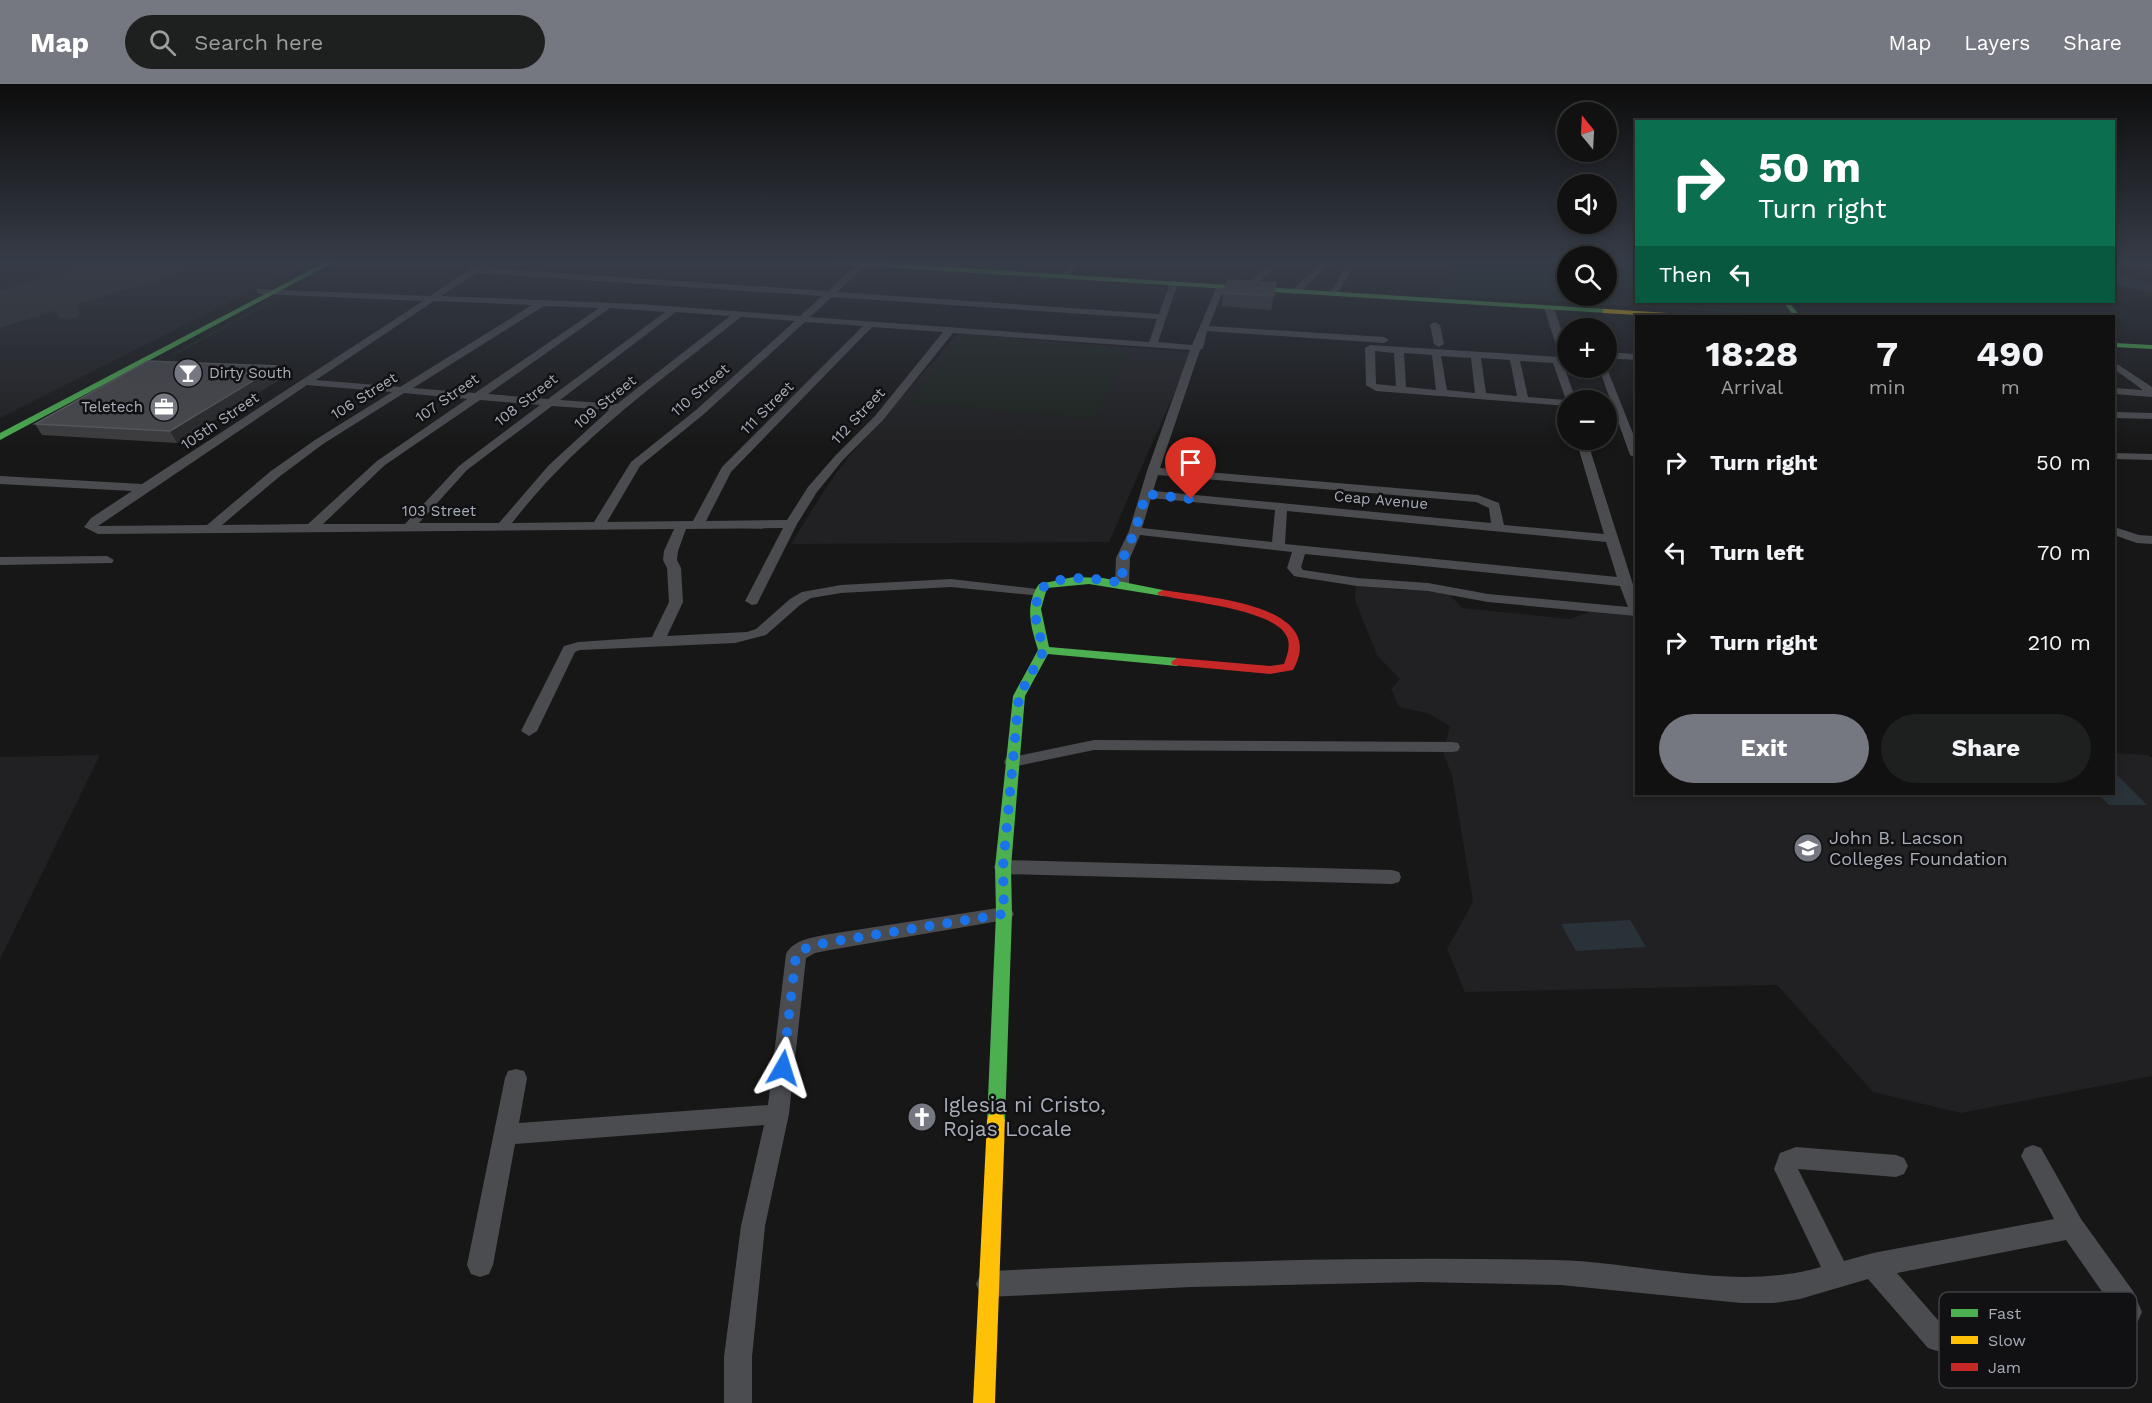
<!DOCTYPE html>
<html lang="en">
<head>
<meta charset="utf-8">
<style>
	body { margin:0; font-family:"Work Sans",sans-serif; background:#1e1f1f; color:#f1f3f6; height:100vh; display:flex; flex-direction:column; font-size:22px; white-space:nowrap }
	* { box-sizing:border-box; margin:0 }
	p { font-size:20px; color:#9c9d9f }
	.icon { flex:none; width:33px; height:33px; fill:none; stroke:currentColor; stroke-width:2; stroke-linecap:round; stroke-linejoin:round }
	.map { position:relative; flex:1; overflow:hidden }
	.sheet { position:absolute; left:1635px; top:231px; width:480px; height:480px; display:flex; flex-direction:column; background:#111; border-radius:0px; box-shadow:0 3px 9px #0003,0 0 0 2px #303131 }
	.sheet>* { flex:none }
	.banner { position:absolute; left:1635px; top:36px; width:480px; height:183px; border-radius:0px; box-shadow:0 3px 9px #0003,0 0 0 2px #303131; background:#0b6e4f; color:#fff; overflow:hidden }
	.needle { width:39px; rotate:342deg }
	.buttons { position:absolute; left:1557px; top:18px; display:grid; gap:12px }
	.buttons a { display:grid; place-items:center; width:60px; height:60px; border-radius:50%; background:#111; box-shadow:0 3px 9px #0003,0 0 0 2px #303131; font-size:30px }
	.pin { position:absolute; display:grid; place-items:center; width:51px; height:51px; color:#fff; margin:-62px -26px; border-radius:50% 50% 50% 0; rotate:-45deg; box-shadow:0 0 6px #0007 }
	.pin .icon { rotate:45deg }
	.me { position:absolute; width:66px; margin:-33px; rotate:6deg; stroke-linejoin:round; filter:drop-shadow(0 0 4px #0008) }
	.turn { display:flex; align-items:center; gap:21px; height:126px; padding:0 24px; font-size:27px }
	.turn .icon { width:78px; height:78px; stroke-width:2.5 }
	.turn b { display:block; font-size:42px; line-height:51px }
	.then { display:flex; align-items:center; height:57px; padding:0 24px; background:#0003; gap:12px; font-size:22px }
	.eta { display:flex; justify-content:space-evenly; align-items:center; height:102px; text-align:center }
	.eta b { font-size:36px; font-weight:700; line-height:42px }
	.cta { display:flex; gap:12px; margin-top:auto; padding:12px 24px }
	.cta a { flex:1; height:69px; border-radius:36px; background:#757880; color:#fff; font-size:24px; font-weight:700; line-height:69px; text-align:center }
	.cta a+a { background:#1e1f1f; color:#f1f3f6 }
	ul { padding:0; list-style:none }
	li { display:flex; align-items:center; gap:18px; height:90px; padding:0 24px }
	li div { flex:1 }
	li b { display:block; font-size:22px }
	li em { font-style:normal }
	header { display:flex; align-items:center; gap:36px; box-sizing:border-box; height:84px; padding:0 30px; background:#757880; color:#fff }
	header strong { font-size:28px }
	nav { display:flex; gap:33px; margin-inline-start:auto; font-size:21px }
	.search { width:420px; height:54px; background:#1e1f1f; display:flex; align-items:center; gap:15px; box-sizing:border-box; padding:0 21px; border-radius:33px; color:#9c9d9f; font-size:22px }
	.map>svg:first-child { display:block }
	.built { fill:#212123 }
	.green { fill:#1d241e }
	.water { fill:#2a3239 }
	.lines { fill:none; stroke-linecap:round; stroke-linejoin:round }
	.river { fill:#2a3239; fill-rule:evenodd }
	.taxiway { fill:#313233; fill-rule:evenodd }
	.runway { fill:#313233; fill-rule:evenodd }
	.street { fill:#4b4c50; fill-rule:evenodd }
	.fast { fill:#4caf50; fill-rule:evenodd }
	.slow { fill:#ffc107; fill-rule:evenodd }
	.jam { fill:#c62828; fill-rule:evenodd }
	.wall { fill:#3d3d3f }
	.shaded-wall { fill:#29292a }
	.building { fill:#49494c; stroke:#58595d; stroke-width:1.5 }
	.route { stroke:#1a73e8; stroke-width:10; stroke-dasharray:0 18 }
	.labels { text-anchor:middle; stroke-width:5; stroke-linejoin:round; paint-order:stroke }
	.far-poi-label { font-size:15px; fill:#a8adb8; stroke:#111113; text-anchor:start }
	.far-street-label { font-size:15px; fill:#a8adb8; stroke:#111113 }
	.poi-label { font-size:18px; fill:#a8adb8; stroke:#111113; text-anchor:start }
	.near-poi-label { font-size:21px; fill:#a8adb8; stroke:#111113; text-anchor:start }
	.key { fill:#111113; stroke:#3e4045; stroke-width:1.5 }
	.key-label { font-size:16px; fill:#a8adb8 }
</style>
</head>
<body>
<header>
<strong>Map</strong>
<div class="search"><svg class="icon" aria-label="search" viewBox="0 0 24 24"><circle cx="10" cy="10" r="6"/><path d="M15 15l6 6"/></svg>Search here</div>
<nav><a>Map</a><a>Layers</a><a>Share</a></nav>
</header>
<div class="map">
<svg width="2152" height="1319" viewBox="0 0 2152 1319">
	<rect width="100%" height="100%" fill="#171717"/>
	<g class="built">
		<polygon points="26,178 309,178 0,334 0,186"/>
		<polygon points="958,250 1192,268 1109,458 791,460 827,402 849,372"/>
		<polygon points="1356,501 1399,506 1442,503 1462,524 1570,535 1601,524 1636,529 1636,710 2114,710 2114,669 2148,671 2152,674 2152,992 1961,1029 1873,1008 1777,901 1465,908 1447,865 1473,818 1452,692 1443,668 1450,642 1427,629 1399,623 1391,605 1400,595 1377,571 1355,516"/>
		<polygon points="100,671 0,875 0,673"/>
	</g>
	<g class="green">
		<polygon points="1456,178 1567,178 1568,212 1606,212 1607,178 1636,178 1636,218 1783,218 1794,232 1438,211"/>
		<polygon points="277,213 282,213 177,270 170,271"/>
		<polygon points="962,253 1129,266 1095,335 909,318"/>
	</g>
	<g class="water">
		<polygon points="2114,688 2147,721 2109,721 2098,710 2114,710"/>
		<polygon points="1630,836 1646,863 1576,867 1561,840"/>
	</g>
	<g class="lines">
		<polygon class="river" points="2114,190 2152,199 2152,209 2114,200"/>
		<polygon class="taxiway" points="60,201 68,203 80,229 77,234 68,236 59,234 48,208 52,203"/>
		<polygon class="runway" points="97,178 184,178 176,190 0,244 0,207"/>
		<g class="street">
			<path d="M481 178H491L483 184 828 207 860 178H865L866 182 837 208 1159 230 1170 199 1174 196 1178 199 1158 258 1192 261 1217 202 1224 200 1225 202 1209 242 1384 253 1389 256 1384 259 1207 247 1203 264 1200 266 1160 384 1478 411 1499 419 1504 441 1604 450 1576 356H1587L1636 510V532L1488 518 1428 507 1357 502 1299 493 1294 492 1287 484 1292 468 1140 451 1130 474 1129 499 1122 503 1117 502 1115 499 1116 474 1129 447 1147 387 1190 266 953 249 883 336 843 376 817 408 797 440 757 520 752 521 745 517 783 444 686 445 678 467 677 476 681 484 683 518 667 552 747 548 756 545 790 515 802 508 841 501 951 495 1037 505 1042 506 1044 509 1042 512 951 503 841 509 811 514 800 521 766 551 735 559 580 566 575 568 537 647 529 652 521 647 564 562 578 558 652 553 669 518 667 484 663 476 664 467 674 445 98 450 84 443 91 434 132 407 0 400V392L142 400 423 217 260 210 257 209V205L430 212ZM477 189 822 212 800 232 639 220 441 212ZM832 213 1157 235 1149 258 810 233ZM434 217 532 221 400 303 316 296ZM544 222 599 224 475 309 413 304ZM610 224 665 228 548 315 488 310ZM676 228 730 232 617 320 560 316ZM741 233 795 237 696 326 631 378 594 438 512 439C576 356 659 298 741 233ZM805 238 863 242 722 383 693 437 607 438 640 382 704 330ZM872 243 943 248 875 332 835 372 808 403 787 436 706 437 731 388ZM307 301 392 308 315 356 271 387 207 441 98 442ZM404 309 467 315 377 377 308 440 222 441 279 393 323 360ZM480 316 540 321 459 382 405 440H323L385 381ZM552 322 609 326 549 381 499 439H419L467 386ZM1158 391 1476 418 1489 424 1491 439 1153 407ZM1151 414 1275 426 1272 458 1142 444ZM1287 427 1606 458 1617 493 1285 460ZM1305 470 1620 502 1628 523 1488 510 1428 499 1357 494 1303 486 1301 483Z"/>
			<polygon points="1070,178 1078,178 1068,194 1062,194 1061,192"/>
			<polygon points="1272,178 1281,178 1251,206 1245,206 1245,202"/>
			<polygon points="1349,178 1357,178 1336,212 1330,212 1329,210"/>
			<polygon points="2134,178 2152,180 2152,185 2135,180"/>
			<polygon points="1321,179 1328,181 1298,210 1292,210 1292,206"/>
			<path d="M1549 221 1554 224 1568 266V280H1563L1576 316H1568V322L1376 307 1366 301 1365 264 1370 261 1560 273 1544 224ZM1375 267 1394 269 1396 302 1376 300ZM1404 269 1432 271 1436 306 1406 303ZM1441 272 1471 274 1475 309 1447 306ZM1481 274 1510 276 1517 312 1486 309ZM1520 277 1553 279 1566 316 1528 313Z"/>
			<polygon points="1435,238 1440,241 1444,260 1439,263 1434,260 1430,241"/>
			<polygon points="1606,268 1636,270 1636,276 1606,274"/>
			<polygon points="2114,278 2152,303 2152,313 2114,310 2114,304 2143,306 2114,285"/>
			<polygon points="1606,282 1636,357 1636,374 1630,371 1599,284 1606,284"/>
			<polygon points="2114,328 2152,329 2152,335 2114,334"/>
			<polygon points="2114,369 2152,370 2152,376 2114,375"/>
			<polygon points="2114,443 2139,451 2152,452 2152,460 2137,459 2114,451"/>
			<polygon points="107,472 114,476 112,479 0,481 0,473"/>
			<polygon points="1094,656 1452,658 1458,659 1460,663 1458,667 1452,668 1094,666 1012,683 1006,682 1004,678 1006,674 1012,673"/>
			<polygon points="1003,776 1392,786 1399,788 1401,793 1399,798 1392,800 1003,790 996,788 994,783 996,778"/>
			<path d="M1004 823 1011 825 1014 830 1011 835 830 866 815 869 806 874 789 1030 765 1142 752 1273V1319H724V1273L741 1142 764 1041 515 1060 493 1181 489 1190 480 1193 471 1190 467 1181 505 994 508 987 516 985 524 987 527 994 519 1039 768 1021 786 870C794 855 815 853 830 850Z"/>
			<path d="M2033 1061 2041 1064 2081 1135 2133 1207 2142 1228 2138 1237 2117 1247 2102 1251C2064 1255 2021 1249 1986 1257 1965 1262 1949 1273 1928 1264L1868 1195 1800 1215 1774 1219H1741L1561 1201 1421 1198 1191 1203 989 1213 980 1209 976 1200 980 1191 989 1187C1178 1178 1366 1172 1555 1176 1643 1178 1735 1208 1821 1183L1774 1085 1780 1069 1796 1063 1896 1071 1904 1074 1908 1082 1904 1090 1896 1093 1798 1085 1844 1177 1873 1169 2054 1135 2021 1072 2025 1064ZM2066 1156 2112 1222 2083 1227 1991 1230 1943 1242 1897 1189Z"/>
		</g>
		<g class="fast">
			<polygon points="326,178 334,178 0,356 0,349"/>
			<polygon points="832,178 868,178 1606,225 1610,227 1606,229 835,180"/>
			<polygon points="1783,218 1789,218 1800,232 1794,232"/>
			<polygon points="2114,259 2152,261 2152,265 2114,263"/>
			<path d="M1074 493 1103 494 1163 506 1169 509 1163 512 1089 500 1047 504 1041 525 1049 563 1177 574 1183 578 1177 582 1048 570 1025 612 1011 783 1012 830 1005 1037 1003 1043 996 1045 989 1043 987 1037 996 830 995 783 1013 612 1038 566C1031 542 1024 522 1039 500Z"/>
		</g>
		<g class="slow">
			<polygon points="1606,225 1684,230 1688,232 1657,232 1603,229 1603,225"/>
			<polygon points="996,1029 1003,1031 1005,1037 995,1319 973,1319 987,1037 989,1031"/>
		</g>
		<path class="jam" d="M1163 506C1201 513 1331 519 1293 586L1270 590 1173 581 1171 578 1177 574 1270 582 1284 580C1287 571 1291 562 1287 553 1276 525 1186 518 1159 511L1157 509Z"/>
	</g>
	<g class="wall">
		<polygon points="1223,209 1275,212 1271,226 1222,222"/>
		<polygon points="277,282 282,294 177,359 42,351 35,340"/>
	</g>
	<g class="shaded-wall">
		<polygon points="1276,199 1275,212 1271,226 1273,212"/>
		<polygon points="277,282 282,294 177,359 170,347"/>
	</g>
	<g class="building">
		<polygon points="1228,196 1276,199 1273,212 1223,209"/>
		<polygon points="148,277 277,282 170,347 35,340"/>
	</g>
	<linearGradient id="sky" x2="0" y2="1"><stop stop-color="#0d0d0d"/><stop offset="0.49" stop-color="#363c47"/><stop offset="1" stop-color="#363c47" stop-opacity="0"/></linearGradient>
	<rect width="2152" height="363" fill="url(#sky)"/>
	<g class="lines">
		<path class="route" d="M783 984 796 870 810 862 830 858 1004 830 1003 783 1019 612 1044 566 1036 538 1037 509C1056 487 1096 495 1122 499L1123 474 1135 447 1146 410 1191 415"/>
	</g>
	<defs>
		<g id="bar-disc" transform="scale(1.5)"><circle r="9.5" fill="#757880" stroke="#111113"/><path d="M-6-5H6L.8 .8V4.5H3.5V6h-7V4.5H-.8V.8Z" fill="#fff"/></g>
		<g id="office-disc" transform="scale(1.5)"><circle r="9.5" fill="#757880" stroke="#111113"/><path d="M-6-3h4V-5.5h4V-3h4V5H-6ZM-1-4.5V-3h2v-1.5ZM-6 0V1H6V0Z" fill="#fff"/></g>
		<g id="university-disc" transform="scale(1.5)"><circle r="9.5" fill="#757880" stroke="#111113"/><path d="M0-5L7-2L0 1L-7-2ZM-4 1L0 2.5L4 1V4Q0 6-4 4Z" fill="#fff"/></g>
		<g id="church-disc" transform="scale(1.5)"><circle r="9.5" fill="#757880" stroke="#111113"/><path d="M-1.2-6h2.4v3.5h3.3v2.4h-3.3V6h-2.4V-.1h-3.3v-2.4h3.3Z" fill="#fff"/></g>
	</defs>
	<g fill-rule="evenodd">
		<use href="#bar-disc" x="188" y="289"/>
		<use href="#office-disc" x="164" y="323"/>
		<use href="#university-disc" x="1808" y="764"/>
		<use href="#church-disc" x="922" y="1033"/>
	</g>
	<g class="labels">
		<g class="far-poi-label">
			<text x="209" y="294">Dirty South</text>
			<text x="143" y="328" text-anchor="end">Teletech</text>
		</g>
		<g class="far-street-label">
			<text transform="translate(700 306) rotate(-41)" y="5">110 Street</text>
			<text transform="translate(364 312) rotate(-32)" y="5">106 Street</text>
			<text transform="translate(447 314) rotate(-35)" y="5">107 Street</text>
			<text transform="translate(526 316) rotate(-38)" y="5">108 Street</text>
			<text transform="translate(605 318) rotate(-39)" y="5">109 Street</text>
			<text transform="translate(767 324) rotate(-45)" y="5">111 Street</text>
			<text transform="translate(858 332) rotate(-47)" y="5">112 Street</text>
			<text transform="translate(220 337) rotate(-34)" y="5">105th Street</text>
			<text transform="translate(1381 416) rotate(5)" y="5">Ceap Avenue</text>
			<text x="439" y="432">103 Street</text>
		</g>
		<g class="poi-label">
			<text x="1829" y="760">John B. Lacson<tspan x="1829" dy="21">Colleges Foundation</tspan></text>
		</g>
		<g class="near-poi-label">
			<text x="943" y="1028">Iglesia ni Cristo,<tspan x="943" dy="24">Rojas Locale</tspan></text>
		</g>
	</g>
	<rect x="1939" y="1208" width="198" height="96" rx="9" class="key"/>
	<rect x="1951" y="1225" width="27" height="8" fill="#4caf50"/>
	<rect x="1951" y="1252" width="27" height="8" fill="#ffc107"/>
	<rect x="1951" y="1279" width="27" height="8" fill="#c62828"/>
	<g class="key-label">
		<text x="1988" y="1235">Fast</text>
		<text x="1988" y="1262">Slow</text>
		<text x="1988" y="1289">Jam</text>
	</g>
</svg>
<div class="buttons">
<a><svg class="needle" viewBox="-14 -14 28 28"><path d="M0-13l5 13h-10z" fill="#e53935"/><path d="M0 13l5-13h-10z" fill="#9c9d9f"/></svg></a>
<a><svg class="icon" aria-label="sound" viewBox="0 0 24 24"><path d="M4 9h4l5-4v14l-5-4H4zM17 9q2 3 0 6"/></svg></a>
<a><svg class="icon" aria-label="search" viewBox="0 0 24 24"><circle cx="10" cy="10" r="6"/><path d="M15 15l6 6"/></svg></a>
<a>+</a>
<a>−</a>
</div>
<div class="pin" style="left:1191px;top:415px;background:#d93025"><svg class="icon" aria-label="arrive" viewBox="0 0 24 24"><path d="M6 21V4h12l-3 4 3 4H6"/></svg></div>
<svg class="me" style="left:783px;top:984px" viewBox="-20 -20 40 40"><path d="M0-17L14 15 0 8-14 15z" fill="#1a73e8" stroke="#fff" stroke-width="4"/></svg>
<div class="banner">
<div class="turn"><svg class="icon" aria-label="right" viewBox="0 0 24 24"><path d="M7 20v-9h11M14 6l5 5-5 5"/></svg><div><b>50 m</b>Turn right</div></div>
<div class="then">Then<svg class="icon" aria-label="left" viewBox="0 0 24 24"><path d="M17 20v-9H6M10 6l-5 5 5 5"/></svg></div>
</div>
<section class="sheet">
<div class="eta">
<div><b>18:28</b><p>Arrival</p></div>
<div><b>7</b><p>min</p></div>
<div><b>490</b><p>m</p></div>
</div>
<ul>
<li><svg class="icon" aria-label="right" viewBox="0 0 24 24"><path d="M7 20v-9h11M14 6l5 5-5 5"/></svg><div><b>Turn right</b></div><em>50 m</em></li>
<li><svg class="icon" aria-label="left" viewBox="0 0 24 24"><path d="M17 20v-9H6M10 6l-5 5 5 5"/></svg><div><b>Turn left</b></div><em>70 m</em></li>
<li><svg class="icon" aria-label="right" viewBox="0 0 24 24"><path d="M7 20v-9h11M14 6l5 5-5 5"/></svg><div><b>Turn right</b></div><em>210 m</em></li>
</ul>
<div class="cta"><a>Exit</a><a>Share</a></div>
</section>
</div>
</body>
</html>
